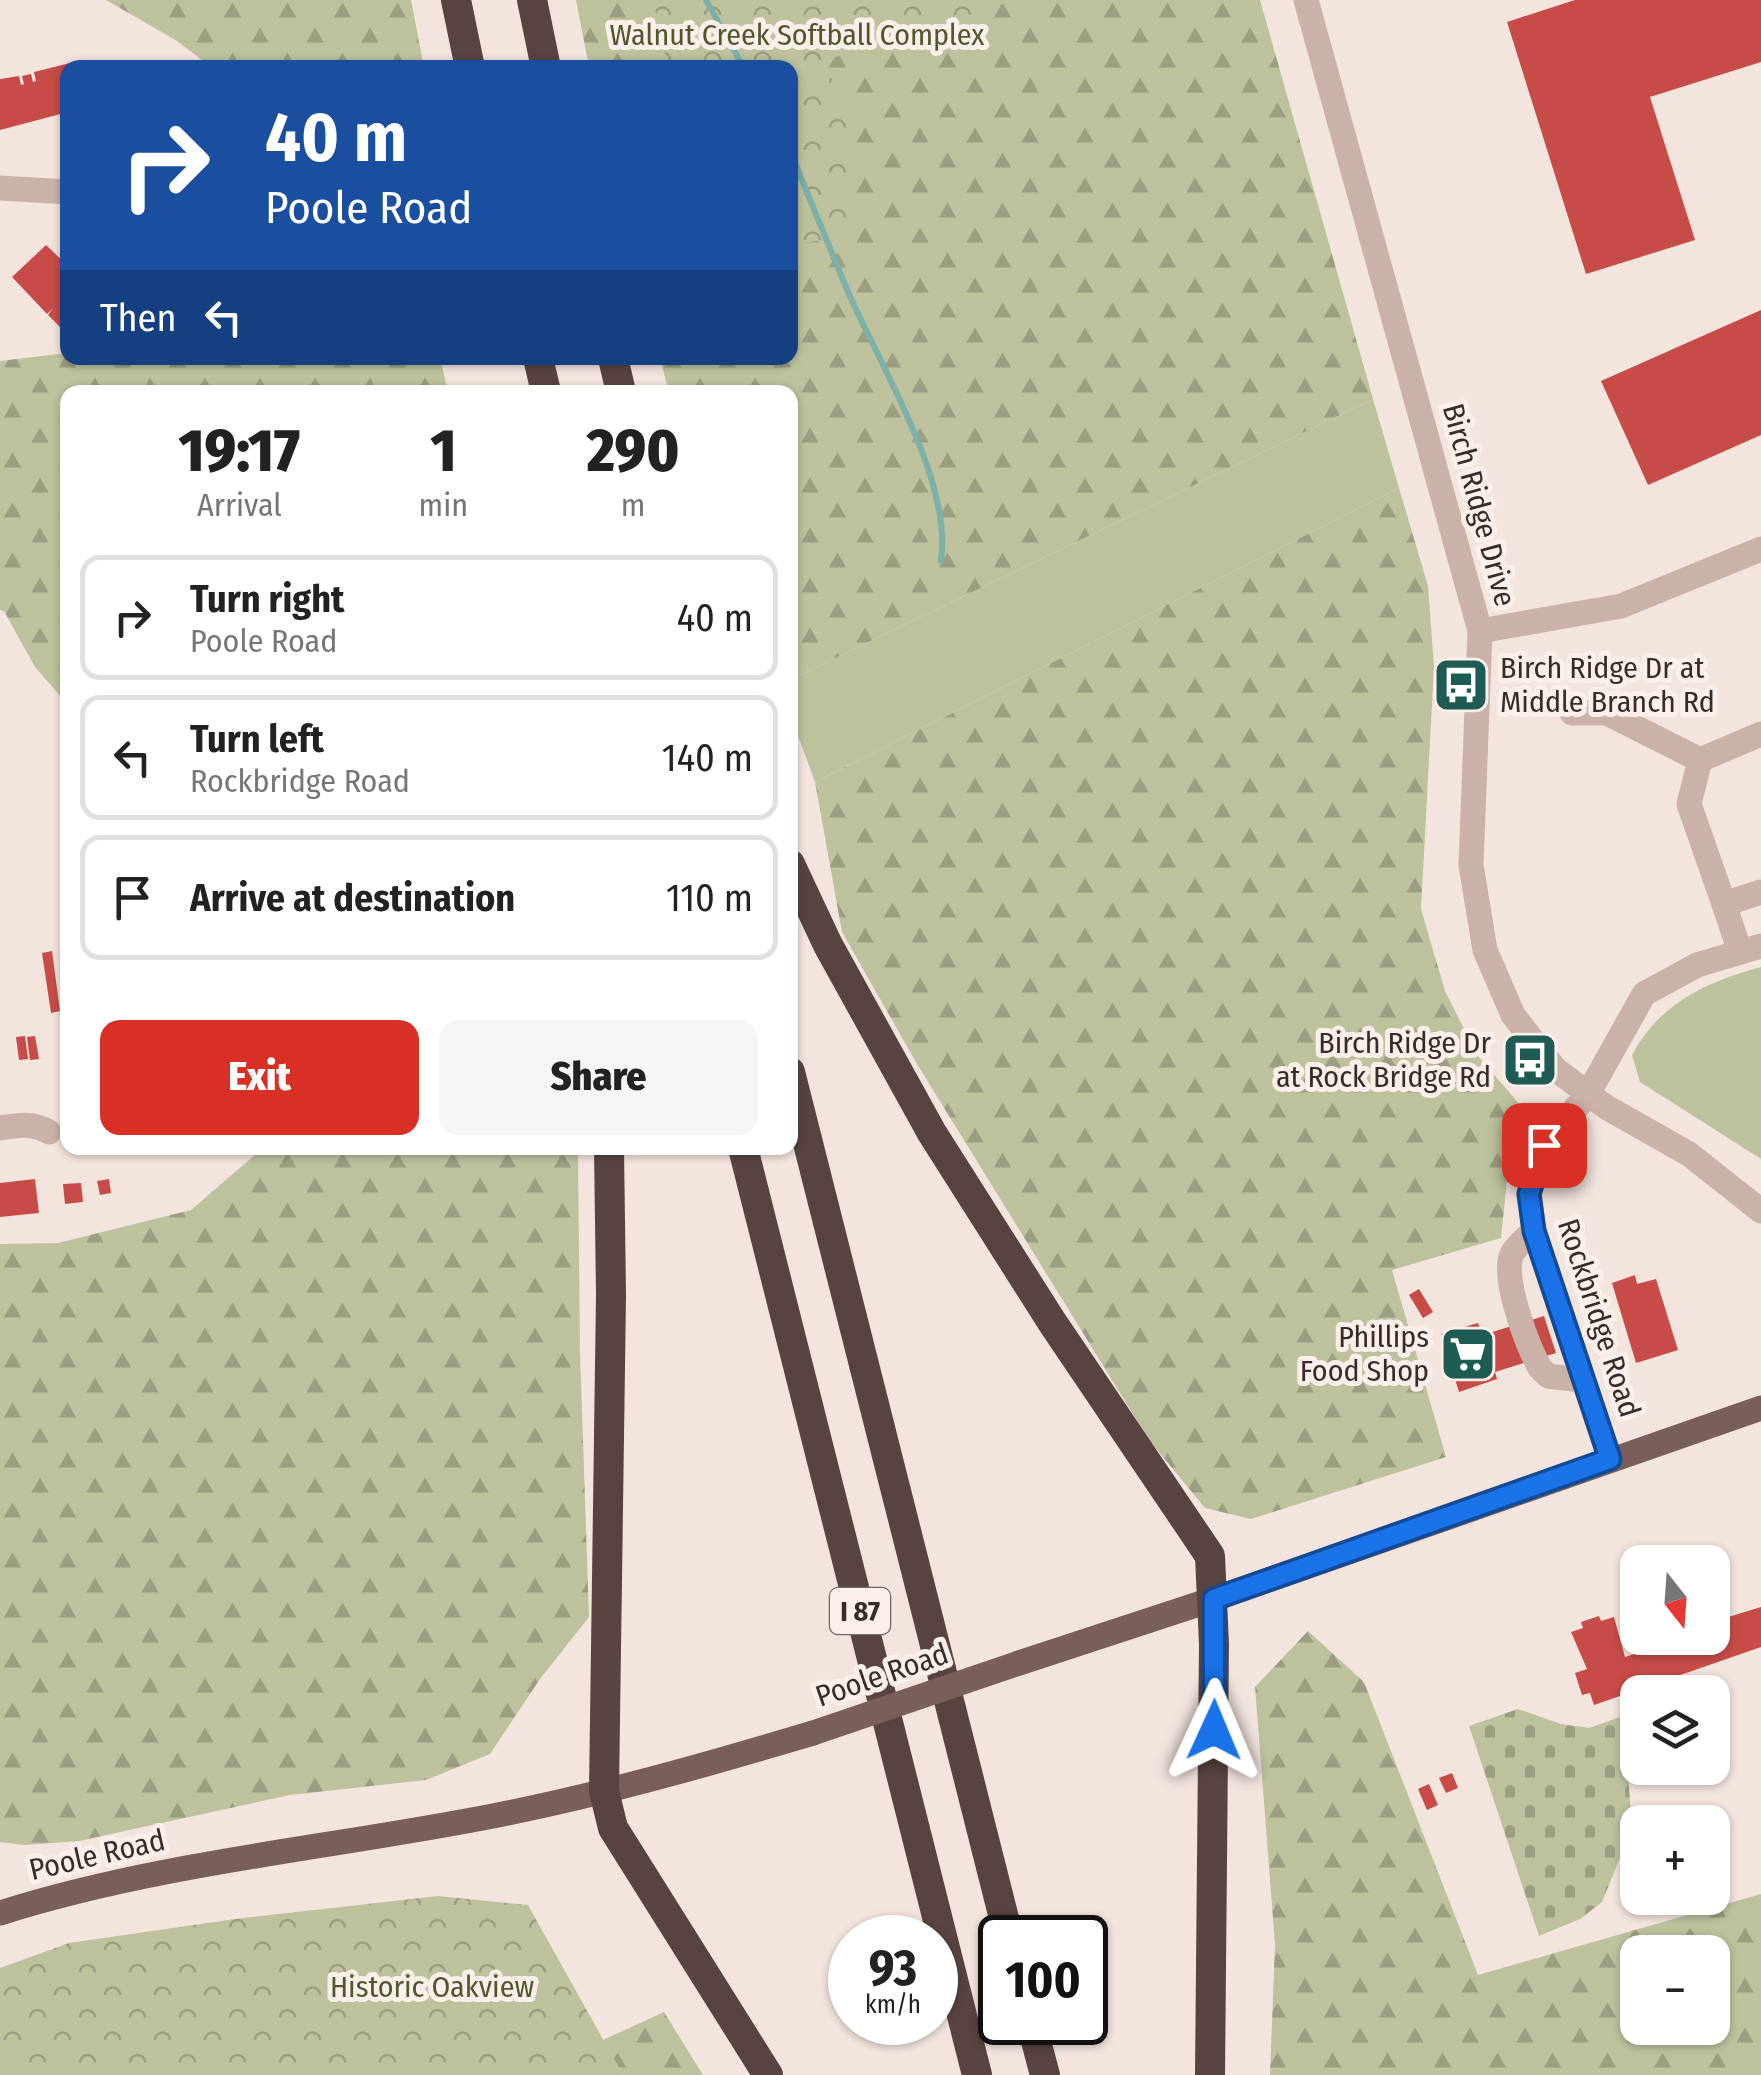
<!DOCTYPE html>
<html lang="en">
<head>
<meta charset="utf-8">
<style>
	body { margin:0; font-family:"Fira Sans Condensed",sans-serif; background:#f6f6f6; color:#222; height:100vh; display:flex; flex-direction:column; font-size:38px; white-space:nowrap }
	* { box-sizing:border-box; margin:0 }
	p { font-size:32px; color:#767676 }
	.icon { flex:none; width:55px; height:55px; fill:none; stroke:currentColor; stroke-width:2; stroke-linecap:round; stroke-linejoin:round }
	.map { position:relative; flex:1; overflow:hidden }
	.details { position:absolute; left:60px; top:385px; width:738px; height:770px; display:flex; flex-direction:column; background:#fff; border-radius:20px; box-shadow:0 2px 8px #0004 }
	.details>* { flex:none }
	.guide { position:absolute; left:60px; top:60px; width:738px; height:305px; border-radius:20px; box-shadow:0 2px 8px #0004; background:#1a4fa0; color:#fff; overflow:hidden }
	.needle { width:65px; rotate:163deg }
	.tools { position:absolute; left:1620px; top:1545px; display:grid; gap:20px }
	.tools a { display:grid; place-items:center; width:110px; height:110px; border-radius:20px; background:#fff; box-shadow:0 2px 8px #0004; font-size:50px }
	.speed { position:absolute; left:828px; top:1915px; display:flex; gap:20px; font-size:50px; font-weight:700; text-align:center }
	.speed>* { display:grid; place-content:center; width:130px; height:130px; border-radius:50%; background:#fff; box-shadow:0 2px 8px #0004; line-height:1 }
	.speed small { font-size:25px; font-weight:400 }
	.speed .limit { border:5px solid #111; border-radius:15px; background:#fff; color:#111 }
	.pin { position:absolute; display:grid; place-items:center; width:85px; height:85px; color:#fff; margin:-42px; border-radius:20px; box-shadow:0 5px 15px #0006 }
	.me { position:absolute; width:110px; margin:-55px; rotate:1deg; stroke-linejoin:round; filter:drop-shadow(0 0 8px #0008) }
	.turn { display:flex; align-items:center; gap:35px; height:210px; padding:0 40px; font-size:45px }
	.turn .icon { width:130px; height:130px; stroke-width:2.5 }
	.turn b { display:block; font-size:70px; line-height:85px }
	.then { display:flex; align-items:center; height:95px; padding:0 40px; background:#0003; gap:20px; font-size:38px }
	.eta { display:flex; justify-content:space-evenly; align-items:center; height:170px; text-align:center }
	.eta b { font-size:60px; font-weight:800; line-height:70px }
	.action { display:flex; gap:20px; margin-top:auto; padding:20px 40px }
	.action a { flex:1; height:115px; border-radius:20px; background:#d93025; color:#fff; font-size:40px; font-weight:800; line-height:115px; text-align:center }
	.action a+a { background:#f6f6f6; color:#222 }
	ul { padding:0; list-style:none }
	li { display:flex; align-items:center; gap:30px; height:125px; margin:0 20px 15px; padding:0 20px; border:5px solid #e0e0e0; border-radius:20px }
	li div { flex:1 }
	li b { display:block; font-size:38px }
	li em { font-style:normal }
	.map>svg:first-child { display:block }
	.grass { fill:#bdc29d }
	.forest { fill:url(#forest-firs); fill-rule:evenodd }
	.cemetery { fill:url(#cemetery-stones) }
	.park { fill:url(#park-crowns) }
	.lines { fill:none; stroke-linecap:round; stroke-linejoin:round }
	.stream { stroke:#7cb0a8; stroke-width:6 }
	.building { fill:#c74c47 }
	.minor { stroke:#cbb2a9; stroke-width:25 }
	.major { stroke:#7a5e5a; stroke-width:25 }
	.highway { stroke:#594340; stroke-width:30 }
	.major-bridge { stroke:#7a5e5a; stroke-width:25 }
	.route-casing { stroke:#114b97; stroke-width:25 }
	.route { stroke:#1a73e8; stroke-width:18 }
	.labels { text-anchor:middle; stroke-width:10; stroke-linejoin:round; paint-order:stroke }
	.shield { fill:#faefea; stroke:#726663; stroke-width:2.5 }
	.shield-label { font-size:28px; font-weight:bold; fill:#382b29 }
	.park-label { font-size:30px; fill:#50572c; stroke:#faefea }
	.street-label { font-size:30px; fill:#382b29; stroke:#faefea }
	.poi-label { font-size:30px; fill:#382b29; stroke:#faefea; text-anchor:end }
</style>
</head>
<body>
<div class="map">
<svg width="1761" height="2075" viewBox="0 0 1761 2075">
	<defs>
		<pattern id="forest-firs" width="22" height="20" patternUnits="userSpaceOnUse" patternTransform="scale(2.5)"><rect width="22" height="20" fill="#bdc29d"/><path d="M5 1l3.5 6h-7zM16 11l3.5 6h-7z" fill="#9b9e80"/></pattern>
		<pattern id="cemetery-stones" width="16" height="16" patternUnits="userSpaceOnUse" patternTransform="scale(2.5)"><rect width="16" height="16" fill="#bdc29d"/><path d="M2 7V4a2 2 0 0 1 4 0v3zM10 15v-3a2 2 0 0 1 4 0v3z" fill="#9b9e80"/></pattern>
		<pattern id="park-crowns" width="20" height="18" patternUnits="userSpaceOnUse" patternTransform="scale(2.5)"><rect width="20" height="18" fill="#bdc29d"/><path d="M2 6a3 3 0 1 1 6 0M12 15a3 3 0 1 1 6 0" fill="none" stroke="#9b9e80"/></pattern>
	</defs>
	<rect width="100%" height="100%" fill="#f3e4de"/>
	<g class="grass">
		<polygon points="1373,399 1399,488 815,782 790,714 790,680"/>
		<path d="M1761 967V1159L1640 1082 1632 1055C1660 1003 1706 982 1761 967Z"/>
	</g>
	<g class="forest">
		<polygon points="106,0 411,0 424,67 211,67 177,41"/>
		<polygon points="576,0 1260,0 1373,399 790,680 790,392 669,392 660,358 790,358 790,68 589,67"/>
		<polygon points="67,353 68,358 440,358 448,392 68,392 67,700 63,699 35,667 4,611 0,610 0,361"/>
		<polygon points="1399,488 1428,586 1434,667 1421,909 1445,991 1477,1055 1521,1106 1535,1117 1508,1170 1501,1238 1392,1270 1446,1457 1251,1519 1205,1508 1149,1440 917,1064 842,932 815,782"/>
		<polygon points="263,1148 578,1148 580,1352 589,1617 540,1679 490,1754 426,1780 290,1795 79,1841 25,1845 0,1842 0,1244 58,1243 191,1210"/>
		<path d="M1308 1631 1364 1682 1478 1975 1761 1894V2075H1270L1275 1944 1255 1687ZM1712 1952V2028H1638V1952Z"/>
		<polygon points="664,2012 703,2075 623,2075 603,2040"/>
	</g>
	<polygon class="cemetery" points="1518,1709 1561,1724 1589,1728 1637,1711 1638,1768 1642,1768 1628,1773 1632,1828 1602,1902 1580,1919 1539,1936 1469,1726"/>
	<g class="park">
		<polygon points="653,0 1016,0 820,62 854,111 853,163 846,212 855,235 790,245 790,68 668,67"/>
		<polygon points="438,1896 528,1905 623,2075 0,2075 0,1968 69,1943 235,1919"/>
	</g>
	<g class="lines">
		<g class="stream">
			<polyline points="706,0 744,68"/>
			<path d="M790 151C810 199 829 247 849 294 881 367 953 483 941 561"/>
		</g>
	</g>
	<g class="building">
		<polygon points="1575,0 1761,0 1761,62 1650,97 1695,240 1586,274 1507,22"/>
		<polygon points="74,62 76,68 68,68 68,112 0,130 0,79 19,76 21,85 24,84 22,76 31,74 33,82 36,81 34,72"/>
		<polygon points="46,245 68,266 68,335 48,315 53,308 47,314 12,277"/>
		<polygon points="1761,310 1761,435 1648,485 1601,381"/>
		<polygon points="52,951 60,1011 51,1013 42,953"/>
		<polygon points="25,1036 28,1059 19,1060 16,1037"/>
		<polygon points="35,1036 39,1059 30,1060 27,1037"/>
		<polygon points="35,1179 39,1213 0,1217 0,1183"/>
		<polygon points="109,1179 111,1193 100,1195 97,1181"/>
		<polygon points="81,1183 83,1202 65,1204 63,1184"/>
		<polygon points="1635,1275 1637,1284 1656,1279 1678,1350 1636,1363 1612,1283"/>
		<polygon points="1419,1289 1433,1312 1423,1318 1409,1295"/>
		<polygon points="1544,1316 1556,1353 1495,1372 1497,1379 1459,1392 1441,1334 1478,1323 1483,1335"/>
		<polygon points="1761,1607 1761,1647 1594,1705 1590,1693 1582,1695 1575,1673 1587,1669 1571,1632 1583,1628 1581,1622 1599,1616 1601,1621 1614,1617 1625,1657 1665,1644 1663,1638 1712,1638 1712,1622"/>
		<polygon points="1452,1773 1458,1788 1446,1793 1439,1778"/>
		<polygon points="1429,1784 1438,1805 1427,1810 1418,1789"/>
	</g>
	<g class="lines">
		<g class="minor">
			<polyline points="1306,0 1480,631 1471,865 1485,950 1513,1015 1555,1069 1606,1107 1689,1154 1761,1211"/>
			<polyline points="0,188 68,192"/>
			<polyline points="1480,631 1621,606 1761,549"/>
			<polyline points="1572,713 1607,713 1700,760"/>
			<polyline points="1761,734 1700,760 1689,804 1724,904 1761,892"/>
			<polyline points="1724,904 1740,952"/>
			<path d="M0 1128C18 1125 33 1122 49 1132"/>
			<path d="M1534 1231C1527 1237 1516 1246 1512 1254 1501 1277 1528 1347 1540 1368L1548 1376 1581 1380"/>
			<polyline points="1610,1459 1534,1231 1529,1194 1544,1145 1588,1094 1644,994 1697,965 1761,946"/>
		</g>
		<g class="major">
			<polyline points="1019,1663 1214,1599 1761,1408"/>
			<path d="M0 1913C162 1862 332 1848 498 1815 604 1794 709 1764 813 1733"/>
		</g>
		<g class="highway">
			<polyline points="456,0 470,68"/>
			<polyline points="532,0 546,68"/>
			<polyline points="538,358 546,392"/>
			<polyline points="613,358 621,392"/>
			<polyline points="790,864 828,945 932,1133 1052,1322 1210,1556 1214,1644 1210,2075"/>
			<polyline points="790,1072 1009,1938"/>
			<polyline points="609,1148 611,1295 604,1791 613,1828 768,2075"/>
			<polyline points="743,1148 977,2075"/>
			<polyline points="1031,2022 1045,2075"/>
		</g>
		<polyline class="major-bridge" points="813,1733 1019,1663"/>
	</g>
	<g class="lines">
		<g class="route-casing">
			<polyline id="route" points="1214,1730 1214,1599 1610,1459 1534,1231 1529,1194 1544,1145"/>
		</g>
		<use href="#route" class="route"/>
	</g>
	<defs>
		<g id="bus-square" transform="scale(2.875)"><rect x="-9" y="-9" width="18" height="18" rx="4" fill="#1e5b52" stroke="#faefea"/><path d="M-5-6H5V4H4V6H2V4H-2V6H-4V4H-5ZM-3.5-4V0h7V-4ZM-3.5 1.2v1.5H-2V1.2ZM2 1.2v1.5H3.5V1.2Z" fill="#fff"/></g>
		<g id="supermarket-square" transform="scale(2.875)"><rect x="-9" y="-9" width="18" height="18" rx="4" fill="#1e5b52" stroke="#faefea"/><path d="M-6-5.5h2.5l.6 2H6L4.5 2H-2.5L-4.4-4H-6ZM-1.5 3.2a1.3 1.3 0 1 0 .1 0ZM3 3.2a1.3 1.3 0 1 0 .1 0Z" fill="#fff"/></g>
	</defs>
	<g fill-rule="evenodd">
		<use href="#bus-square" x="1461" y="685"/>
		<use href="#bus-square" x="1530" y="1060"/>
		<use href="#supermarket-square" x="1468" y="1354"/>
	</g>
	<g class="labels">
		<rect class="shield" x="830" y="1588" width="60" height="46" rx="8"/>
		<g class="shield-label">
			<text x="860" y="1621">I 87</text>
		</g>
		<g class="park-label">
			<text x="797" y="45">Walnut Creek Softball Complex</text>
			<text x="432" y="1997">Historic Oakview</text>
		</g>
		<g class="street-label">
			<text transform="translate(1479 505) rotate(75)" y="10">Birch Ridge Drive</text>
			<text transform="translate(1599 1318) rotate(72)" y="10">Rockbridge Road</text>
			<text transform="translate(882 1675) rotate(-19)" y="10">Poole Road</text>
			<text transform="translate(97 1855) rotate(-13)" y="10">Poole Road</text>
		</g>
		<g class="poi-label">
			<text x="1500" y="678" text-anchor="start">Birch Ridge Dr at<tspan x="1500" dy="34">Middle Branch Rd</tspan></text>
			<text x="1491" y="1053">Birch Ridge Dr<tspan x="1491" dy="34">at Rock Bridge Rd</tspan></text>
			<text x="1429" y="1347">Phillips<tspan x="1429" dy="34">Food Shop</tspan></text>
		</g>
	</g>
</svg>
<div class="tools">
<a><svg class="needle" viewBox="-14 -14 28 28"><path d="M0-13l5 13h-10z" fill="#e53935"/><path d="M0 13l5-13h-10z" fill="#767676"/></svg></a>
<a><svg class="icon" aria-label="layers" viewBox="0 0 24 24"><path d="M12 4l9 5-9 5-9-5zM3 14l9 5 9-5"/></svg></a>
<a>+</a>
<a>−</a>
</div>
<div class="speed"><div>93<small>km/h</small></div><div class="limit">100</div></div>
<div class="pin" style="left:1544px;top:1145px;background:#d93025"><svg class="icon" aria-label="arrive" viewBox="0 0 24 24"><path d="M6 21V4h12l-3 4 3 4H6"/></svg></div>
<svg class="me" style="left:1214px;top:1730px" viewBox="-20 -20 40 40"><path d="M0-17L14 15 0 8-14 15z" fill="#1a73e8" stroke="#fff" stroke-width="4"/></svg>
<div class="guide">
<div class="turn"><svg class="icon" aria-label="right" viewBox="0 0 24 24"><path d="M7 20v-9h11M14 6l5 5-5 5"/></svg><div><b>40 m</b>Poole Road</div></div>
<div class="then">Then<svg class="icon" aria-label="left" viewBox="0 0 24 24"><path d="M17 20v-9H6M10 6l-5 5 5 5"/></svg></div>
</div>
<section class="details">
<div class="eta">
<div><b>19:17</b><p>Arrival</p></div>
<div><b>1</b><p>min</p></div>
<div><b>290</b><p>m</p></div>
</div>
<ul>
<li><svg class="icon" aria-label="right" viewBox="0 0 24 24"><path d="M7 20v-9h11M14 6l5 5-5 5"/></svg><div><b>Turn right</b><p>Poole Road</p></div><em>40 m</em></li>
<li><svg class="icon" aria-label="left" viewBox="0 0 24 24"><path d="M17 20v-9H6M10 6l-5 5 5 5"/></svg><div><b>Turn left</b><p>Rockbridge Road</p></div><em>140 m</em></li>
<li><svg class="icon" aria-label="arrive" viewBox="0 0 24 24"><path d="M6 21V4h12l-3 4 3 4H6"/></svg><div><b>Arrive at destination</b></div><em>110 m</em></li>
</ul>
<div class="action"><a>Exit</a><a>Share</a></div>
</section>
</div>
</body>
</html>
